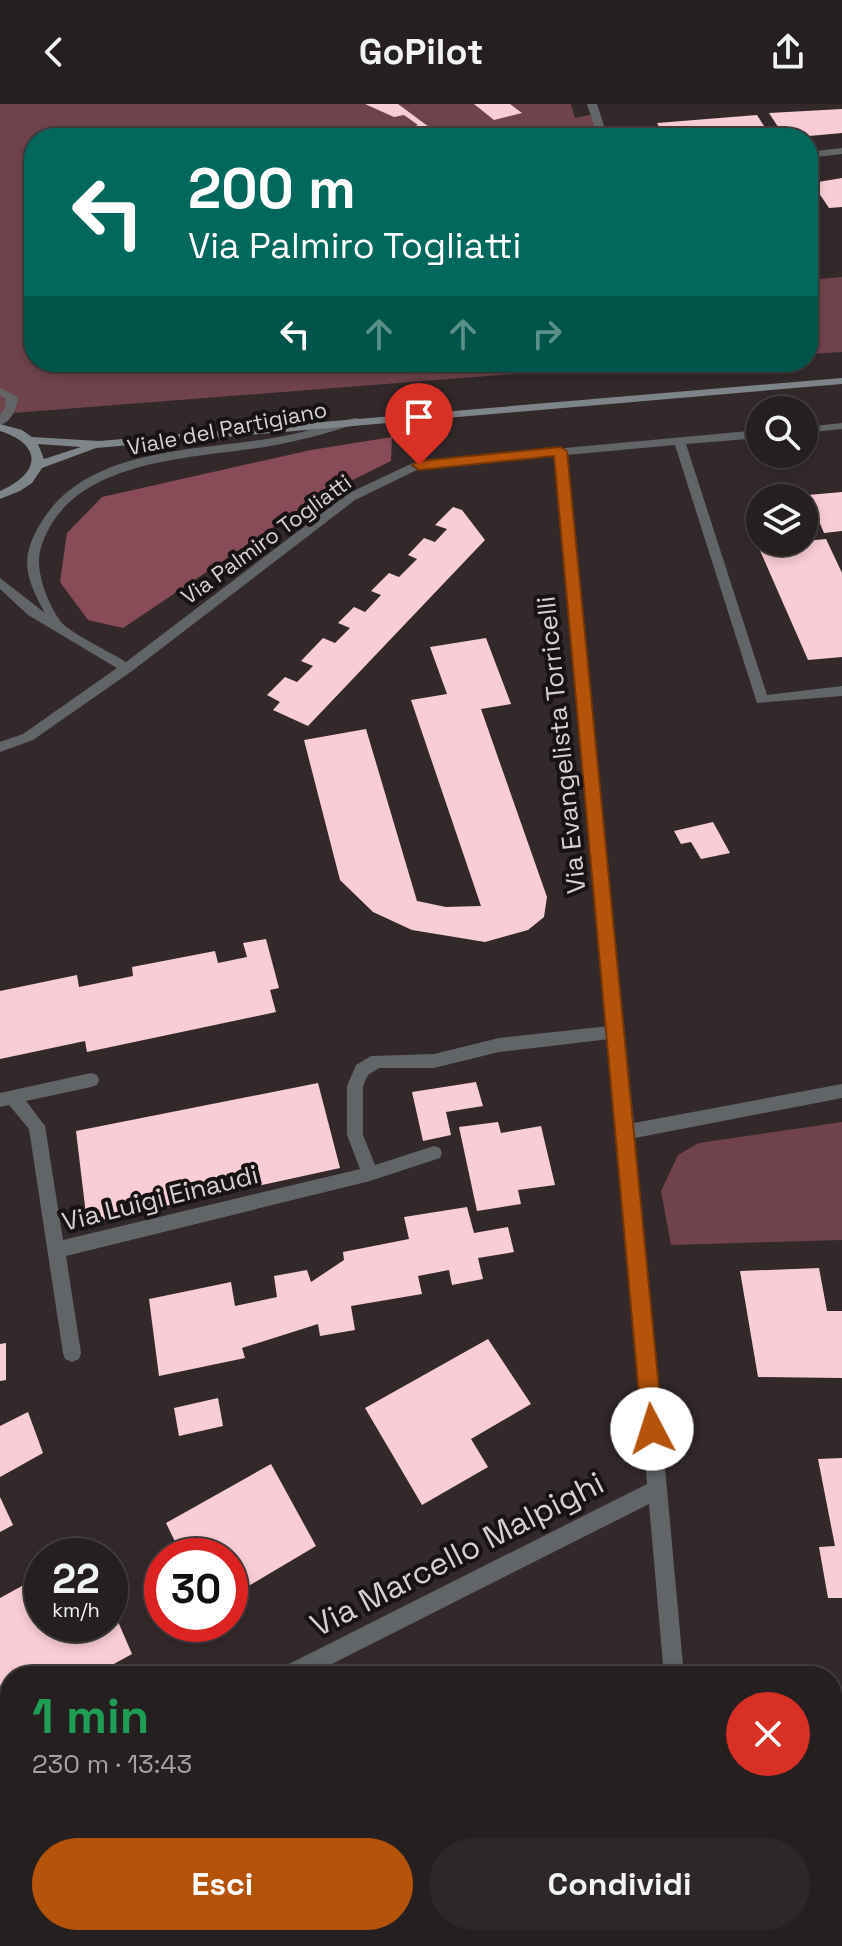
<!DOCTYPE html>
<html lang="it">
<head>
<meta charset="utf-8">
<style>
	body { margin:0; font-family:"Space Grotesk",sans-serif; background:#2e2729; color:#f1f3f6; height:100vh; display:flex; flex-direction:column; font-size:30px; white-space:nowrap }
	* { box-sizing:border-box; margin:0 }
	p { font-size:26px; color:#a4a2a5 }
	.icon { flex:none; width:44px; height:44px; fill:none; stroke:currentColor; stroke-width:2; stroke-linecap:round; stroke-linejoin:round }
	.map { position:relative; flex:1; overflow:hidden }
	.sheet { position:absolute; left:0px; top:1562px; width:842px; height:280px; display:flex; flex-direction:column; background:#261f20; border-radius:32px 32px 0 0; box-shadow:0 4px 12px #0003,0 0 0 2px #423d3e }
	.sheet>* { flex:none }
	.guide { position:absolute; left:24px; top:24px; width:794px; height:244px; border-radius:32px; box-shadow:0 4px 12px #0003,0 0 0 2px #423d3e; background:#00695c; color:#fff; overflow:hidden }
	.tools { position:absolute; left:746px; top:292px; display:grid; gap:16px }
	.tools a { display:grid; place-items:center; width:72px; height:72px; border-radius:50%; background:#261f20; box-shadow:0 4px 12px #0003,0 0 0 2px #423d3e; font-size:40px }
	.speed { position:absolute; left:24px; top:1434px; display:flex; gap:16px; font-size:40px; font-weight:700; text-align:center }
	.speed>* { display:grid; place-content:center; width:104px; height:104px; border-radius:50%; background:#261f20; box-shadow:0 4px 12px #0003,0 0 0 2px #423d3e; line-height:1 }
	.speed small { font-size:20px; font-weight:400 }
	.speed .limit { border:12px solid #d22; background:#fff; color:#111 }
	.pin { position:absolute; display:grid; place-items:center; width:68px; height:68px; color:#fff; margin:-82px -34px; border-radius:50% 50% 50% 0; rotate:-45deg; box-shadow:0 0 8px #0007 }
	.pin .icon { rotate:45deg }
	.me { position:absolute; width:88px; margin:-44px; rotate:355deg; stroke-linejoin:round; filter:drop-shadow(0 0 6px #0008) }
	.turn { display:flex; align-items:center; gap:28px; height:168px; padding:0 32px; font-size:36px }
	.turn .icon { width:104px; height:104px; stroke-width:2.5 }
	.turn b { display:block; font-size:56px; line-height:68px }
	.lanes { display:flex; align-items:center; height:76px; padding:0 32px; background:#0003; justify-content:center; gap:40px; direction:ltr }
	.lanes .off { opacity:.35 }
	.round { display:grid; place-items:center; flex:none; width:84px; height:84px; border-radius:42px; background:#2e2729 }
	.summary { display:flex; align-items:center; justify-content:space-between; height:136px; padding:0 32px }
	h1 { font-size:48px; font-weight:700; line-height:60px; color:#1e9e55 }
	.button { display:flex; gap:16px; margin-top:auto; padding:16px 32px }
	.button a { flex:1; height:92px; border-radius:48px; background:#b45309; color:#fff; font-size:32px; font-weight:700; line-height:92px; text-align:center }
	.button a+a { background:#2e2729; color:#f1f3f6 }
	header { display:flex; justify-content:space-between; align-items:center; height:104px; padding:0 32px; background:#261f20; font-size:36px; font-weight:700 }
	.map>svg:first-child { display:block }
	.green { fill:#70434c }
	.forest { fill:#884b58 }
	.building { fill:#f9cdd5 }
	.lines { fill:none; stroke-linecap:round; stroke-linejoin:round }
	.lane { fill:#616567; fill-rule:evenodd }
	.street { fill:#616567; fill-rule:evenodd }
	.secondary { fill:#7e8588; fill-rule:evenodd }
	.route { fill:#b45309; stroke:#753606; stroke-width:2 }
	.labels { text-anchor:middle; stroke-width:8; stroke-linejoin:round; paint-order:stroke }
	.far-street-label { font-size:22px; fill:#d6d0d1; stroke:#171314 }
	.street-label { font-size:26px; fill:#d6d0d1; stroke:#171314 }
	.near-street-label { font-size:32px; fill:#d6d0d1; stroke:#171314 }
</style>
</head>
<body>
<header><svg class="icon" aria-label="back" viewBox="0 0 24 24"><path d="M15 5l-7 7 7 7"/></svg>GoPilot<svg class="icon" aria-label="share" viewBox="0 0 24 24"><path d="M12 15V3M7 8l5-5 5 5M5 13v7h14v-7"/></svg></header>
<div class="map">
<svg width="842" height="1842" viewBox="0 0 842 1842">
	<rect width="100%" height="100%" fill="#33292b"/>
	<g class="green">
		<polygon points="0,0 571,0 575,14 594,10 599,34 34,34 34,258 669,258 0,310"/>
		<polygon points="842,173 842,248 808,250 808,176"/>
		<polygon points="842,1018 842,1136 671,1141 661,1087 678,1051 699,1039"/>
	</g>
	<polygon class="forest" points="392,333 391,357 318,393 123,524 88,516 60,478 67,429 102,393 311,346"/>
	<g class="building">
		<polygon points="365,0 398,0 444,34 425,34 411,24 418,21 404,11 394,13"/>
		<polygon points="474,0 510,0 522,9 494,16"/>
		<polygon points="842,5 842,29 809,32 784,32 769,9"/>
		<polygon points="757,11 771,33 665,34 657,19"/>
		<polygon points="842,74 842,103 829,104 812,79"/>
		<polygon points="842,388 842,427 824,429 808,391"/>
		<polygon points="453,403 462,406 485,436 308,622 273,606 280,598 267,591 285,573 297,578 313,562 301,557 323,534 335,539 350,524 338,519 354,503 365,508 381,491 371,487 389,469 399,473 417,455 408,451 424,434 435,438 447,425 435,421"/>
		<polygon points="826,435 842,469 842,553 808,556 758,442"/>
		<polygon points="486,534 511,600 481,605 547,793 544,813 528,826 485,838 412,826 373,808 340,776 304,636 366,625 417,797 446,803 481,802 411,596 447,590 430,543"/>
		<polygon points="713,718 730,749 701,755 691,738 681,740 674,727"/>
		<polygon points="266,835 279,884 270,886 276,908 87,948 85,937 0,955 0,887 77,871 79,883 133,872 132,863 215,847 218,859 247,853 243,839"/>
		<polygon points="476,978 483,1002 446,1008 451,1031 423,1037 412,988"/>
		<polygon points="318,979 340,1064 87,1119 76,1027"/>
		<polygon points="498,1018 501,1029 541,1022 555,1081 518,1086 521,1100 477,1107 459,1023"/>
		<polygon points="467,1103 474,1129 508,1123 514,1148 478,1154 483,1175 452,1181 449,1166 418,1172 422,1190 351,1202 355,1226 320,1232 318,1220 242,1244 245,1254 159,1272 149,1195 231,1178 235,1202 277,1193 274,1172 307,1166 311,1178 344,1156 343,1148 409,1135 404,1113"/>
		<polygon points="819,1164 827,1207 842,1207 842,1274 758,1273 740,1167"/>
		<polygon points="488,1235 531,1300 471,1335 488,1363 422,1401 365,1304"/>
		<polygon points="6,1239 6,1276 0,1277 0,1240"/>
		<polygon points="218,1294 223,1322 179,1332 174,1304"/>
		<polygon points="28,1308 43,1349 0,1373 0,1322"/>
		<polygon points="842,1354 842,1494 828,1494 819,1443 835,1442 818,1355"/>
		<polygon points="271,1360 316,1442 230,1493 230,1452 182,1452 166,1419"/>
		<polygon points="0,1393 13,1421 0,1428"/>
		<polygon points="42,1471 42,1520 110,1520 110,1499 132,1550 92,1572 58,1572 55,1564 41,1572 10,1572 10,1589 0,1595 0,1494"/>
		<polygon points="568,1560 570,1572 502,1572 502,1570"/>
		<polygon points="38,1832 183,1832 185,1842 40,1842"/>
		<polygon points="273,1832 354,1832 330,1842 275,1842"/>
	</g>
	<g class="lines">
		<path class="lane" d="M0 284 18 293C17 305 12 317 0 321V311L5 304 6 295 0 291Z"/>
		<g class="street">
			<polygon points="587,0 597,0 608,34 598,34"/>
			<polygon points="842,44 842,50 808,54 808,48"/>
			<path d="M355 314 359 315V319C328 329 296 338 264 343 188 355 65 355 40 447 35 468 49 504 63 520 74 531 112 549 126 558L347 390 415 358 760 326V334L686 340 767 591 842 582V592L757 599 675 341 566 351 634 1019 842 980V994L635 1034 684 1572H664L649 1400 308 1572H276L279 1565 647 1380 610 935 499 948 434 964H379L368 971 363 982V1031L375 1061 434 1042 440 1044 442 1049 440 1054 370 1077 66 1152 81 1249 79 1255 72 1258 65 1255 63 1249 29 1025 9 1001 0 1003V989L91 969 97 971 99 976 97 981 91 983 26 997 45 1022 63 1136 360 1065 347 1031V982L356 961 371 952 434 950 499 934 609 922 555 352 421 364 355 396 132 567 33 636 0 648V638L23 630 117 564 28 511 0 485V474L45 509C24 471 19 452 44 414 90 345 192 347 266 335 297 331 325 321 355 314Z"/>
			<polygon points="842,319 842,325 804,329 804,323"/>
			<polygon points="10,1700 10,1723 0,1727 0,1704"/>
			<polygon points="666,1832 689,1832 685,1842 662,1842"/>
		</g>
		<path class="secondary" d="M842 274V280L96 344 42 364 32 379 20 387 0 395V387C40 370 44 341 0 327V320L22 326 32 333 99 337ZM38 340 81 343 44 355Z"/>
	</g>
	<polygon class="route" points="560,343 567,347 663,1325 660,1333 652,1336 645,1333 642,1325 554,352 419,366 412,361 419,357"/>
	<g class="labels">
		<g class="far-street-label">
			<text transform="translate(227 324) rotate(-11)" y="8">Viale del Partigiano</text>
			<text transform="translate(266 435) rotate(-36)" y="8">Via Palmiro Togliatti</text>
		</g>
		<g class="street-label">
			<text transform="translate(561 641) rotate(-96)" y="9">Via Evangelista Torricelli</text>
			<text transform="translate(160 1094) rotate(-14)" y="9">Via Luigi Einaudi</text>
		</g>
		<g class="near-street-label">
			<text transform="translate(457 1450) rotate(-27)" y="11">Via Marcello Malpighi</text>
		</g>
	</g>
</svg>
<div class="tools">
<a><svg class="icon" aria-label="search" viewBox="0 0 24 24"><circle cx="10" cy="10" r="6"/><path d="M15 15l6 6"/></svg></a>
<a><svg class="icon" aria-label="layers" viewBox="0 0 24 24"><path d="M12 4l9 5-9 5-9-5zM3 14l9 5 9-5"/></svg></a>
</div>
<div class="speed"><div>22<small>km/h</small></div><div class="limit">30</div></div>
<div class="pin" style="left:419px;top:361px;background:#d93025"><svg class="icon" aria-label="arrive" viewBox="0 0 24 24"><path d="M6 21V4h12l-3 4 3 4H6"/></svg></div>
<svg class="me" style="left:652px;top:1325px" viewBox="-20 -20 40 40"><circle r="19" fill="#fff"/><path d="M0-13L10 11 0 6-10 11z" fill="#b45309"/></svg>
<div class="guide">
<div class="turn"><svg class="icon" aria-label="left" viewBox="0 0 24 24"><path d="M17 20v-9H6M10 6l-5 5 5 5"/></svg><div><b>200 m</b>Via Palmiro Togliatti</div></div>
<div class="lanes"><svg class="icon" aria-label="left" viewBox="0 0 24 24"><path d="M17 20v-9H6M10 6l-5 5 5 5"/></svg><svg class="icon off" aria-label="ahead" viewBox="0 0 24 24"><path d="M12 20V5M6 11l6-6 6 6"/></svg><svg class="icon off" aria-label="ahead" viewBox="0 0 24 24"><path d="M12 20V5M6 11l6-6 6 6"/></svg><svg class="icon off" aria-label="right" viewBox="0 0 24 24"><path d="M7 20v-9h11M14 6l5 5-5 5"/></svg></div>
</div>
<section class="sheet">
<div class="summary"><div><h1>1 min</h1><p>230 m · 13:43</p></div><a class="round" style="background:#d93025;color:#fff"><svg class="icon" aria-label="close" viewBox="0 0 24 24"><path d="M6 6l12 12M18 6L6 18"/></svg></a></div>
<div class="button"><a>Esci</a><a>Condividi</a></div>
</section>
</div>
</body>
</html>
